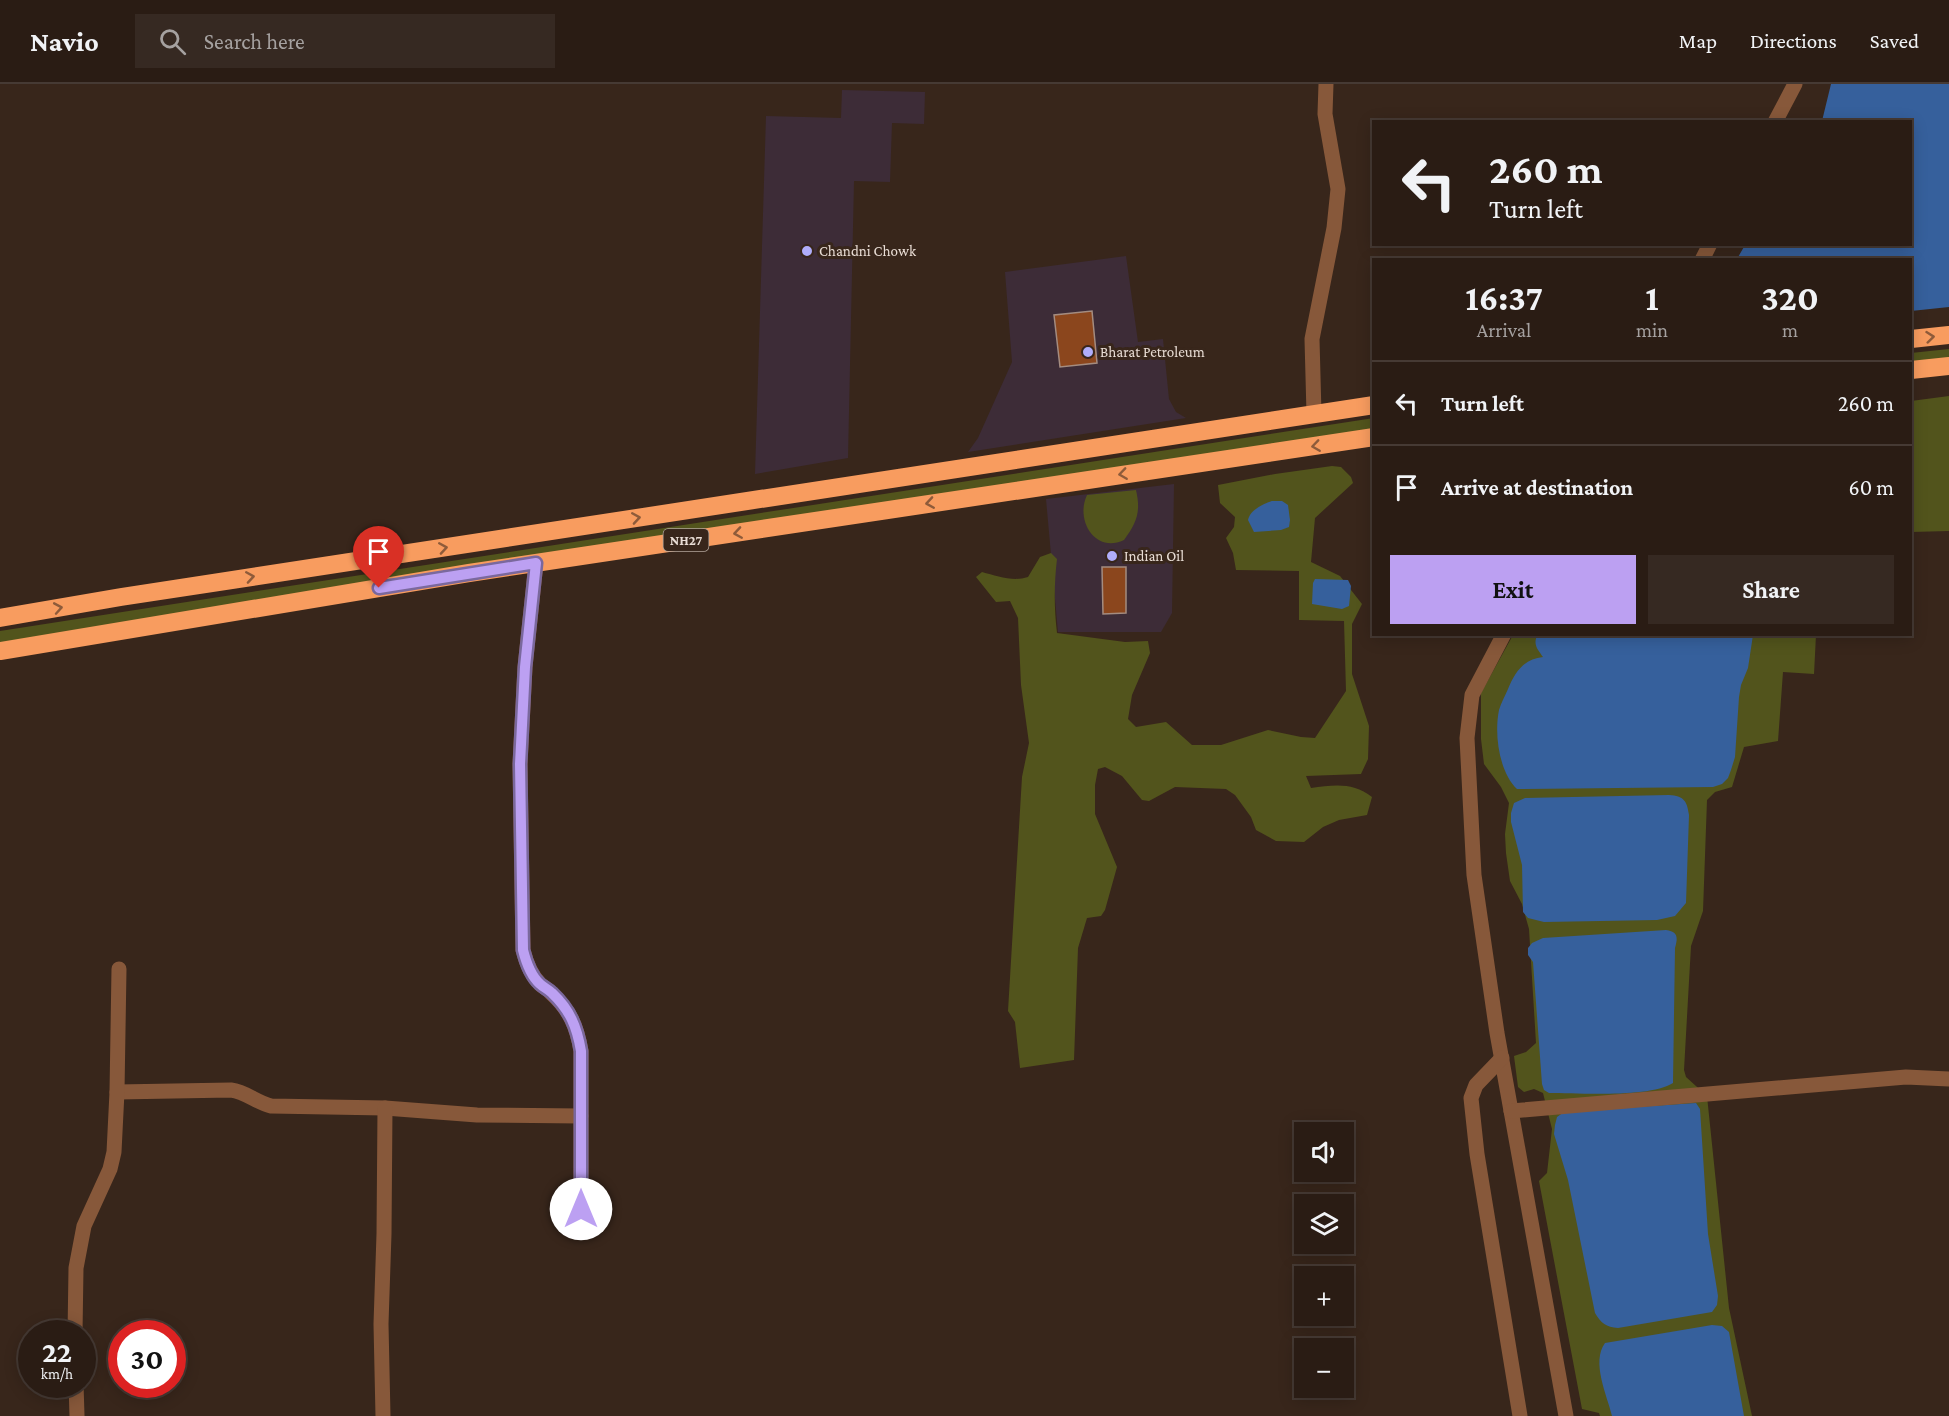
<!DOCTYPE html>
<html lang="en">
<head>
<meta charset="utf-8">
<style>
	body { margin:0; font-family:"Crimson Pro",serif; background:#362922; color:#f1f3f6; height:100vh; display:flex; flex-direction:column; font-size:22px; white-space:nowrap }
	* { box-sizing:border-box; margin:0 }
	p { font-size:20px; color:#a5a1a0 }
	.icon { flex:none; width:33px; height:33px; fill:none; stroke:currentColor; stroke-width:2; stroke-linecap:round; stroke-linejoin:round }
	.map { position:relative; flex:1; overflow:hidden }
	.side { position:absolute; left:1372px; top:174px; width:540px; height:378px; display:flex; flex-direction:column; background:#2a1c14; border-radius:0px; box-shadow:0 3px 15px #0003,0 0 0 2px #463a34 }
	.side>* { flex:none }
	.guide { position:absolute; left:1372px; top:36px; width:540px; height:126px; border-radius:0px; box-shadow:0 3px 15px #0003,0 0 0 2px #463a34; background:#2a1c14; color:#f1f3f6; overflow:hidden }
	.buttons { position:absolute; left:1294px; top:1038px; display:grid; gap:12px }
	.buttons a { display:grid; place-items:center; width:60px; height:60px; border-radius:0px; background:#2a1c14; box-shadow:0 3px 15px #0003,0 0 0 2px #463a34; font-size:30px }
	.speed { position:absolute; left:18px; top:1236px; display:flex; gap:12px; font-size:30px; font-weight:700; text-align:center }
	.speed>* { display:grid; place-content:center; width:78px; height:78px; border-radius:50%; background:#2a1c14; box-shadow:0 3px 15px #0003,0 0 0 2px #463a34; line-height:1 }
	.speed small { font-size:15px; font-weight:400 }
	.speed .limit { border:9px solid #d22; background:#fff; color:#111 }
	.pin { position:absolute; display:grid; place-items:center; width:51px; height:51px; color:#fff; margin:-62px -26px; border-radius:50% 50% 50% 0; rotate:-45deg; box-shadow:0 0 6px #0007 }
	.pin .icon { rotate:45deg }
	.me { position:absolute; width:66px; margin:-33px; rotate:0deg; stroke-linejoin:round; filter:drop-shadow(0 0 4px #0008) }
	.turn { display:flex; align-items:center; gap:21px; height:126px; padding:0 18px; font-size:27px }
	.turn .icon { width:78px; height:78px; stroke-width:2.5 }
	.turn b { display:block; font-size:42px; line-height:51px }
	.eta { display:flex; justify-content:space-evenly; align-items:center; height:102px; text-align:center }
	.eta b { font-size:36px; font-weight:700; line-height:42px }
	.button { display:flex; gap:12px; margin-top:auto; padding:12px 18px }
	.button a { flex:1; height:69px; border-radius:0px; background:#bca0f2; color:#111; font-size:24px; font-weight:700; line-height:69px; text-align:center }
	.button a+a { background:#362922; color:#f1f3f6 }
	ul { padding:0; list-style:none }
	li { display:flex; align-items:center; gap:18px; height:84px; padding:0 18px; border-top:2px solid #463a34 }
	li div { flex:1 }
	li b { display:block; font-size:22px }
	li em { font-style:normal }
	header { display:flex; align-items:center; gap:36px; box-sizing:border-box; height:84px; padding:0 30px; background:#2a1c14; border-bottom:2px solid #463a34 }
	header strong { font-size:28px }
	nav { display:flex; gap:33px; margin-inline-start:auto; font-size:21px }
	.search { width:420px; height:54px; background:#362922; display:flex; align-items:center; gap:15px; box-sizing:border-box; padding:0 21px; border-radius:0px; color:#a5a1a0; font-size:22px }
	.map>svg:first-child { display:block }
	.commercial { fill:#3d2c37 }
	.green { fill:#52541c }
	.water { fill:#36609c }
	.building { fill:#8b461d; stroke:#a48c80; stroke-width:1.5 }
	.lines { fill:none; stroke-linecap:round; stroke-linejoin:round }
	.minor { stroke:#87583a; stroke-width:15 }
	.highway { stroke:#f89c5f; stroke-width:18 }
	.oneway { stroke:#8e5b3a }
	.route-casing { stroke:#7a689d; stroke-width:15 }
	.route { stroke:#bca0f2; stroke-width:10 }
	.poi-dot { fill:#b0adfa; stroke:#38261b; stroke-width:2 }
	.labels { text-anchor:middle; stroke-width:6; stroke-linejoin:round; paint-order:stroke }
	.shield { fill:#38261b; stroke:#b4a69d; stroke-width:1.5 }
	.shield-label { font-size:14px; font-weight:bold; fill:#e9ddd5 }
	.poi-label { font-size:15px; fill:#e9ddd5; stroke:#38261b; text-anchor:start }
</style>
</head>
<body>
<header>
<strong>Navio</strong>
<div class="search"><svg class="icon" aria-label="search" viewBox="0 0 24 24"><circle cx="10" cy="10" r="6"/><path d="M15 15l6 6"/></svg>Search here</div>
<nav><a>Map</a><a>Directions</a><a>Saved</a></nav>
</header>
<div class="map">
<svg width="1949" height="1332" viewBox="0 0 1949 1332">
	<rect width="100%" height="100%" fill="#38261b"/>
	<g class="commercial">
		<polygon points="842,6 925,8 924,40 892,39 890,98 854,97 848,374 755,390 766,32 841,34"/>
		<polygon points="1126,172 1138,258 1163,255 1169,315 1176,328 1186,334 968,368 978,354 1012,278 1005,188"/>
		<polygon points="1174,400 1172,529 1161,548 1058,548 1046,415"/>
	</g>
	<g class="green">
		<polygon points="1949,265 1949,277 1911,280 1911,269"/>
		<polygon points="1949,312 1949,447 1911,448 1911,317"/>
		<polygon points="1374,334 1374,347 0,559 0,547"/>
		<path d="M1332 382 1341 383 1351 393 1353 399 1315 434 1311 478 1340 492 1362 520 1352 540V590L1369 642 1368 675 1361 690 1306 692 1311 704C1334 701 1353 698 1372 713L1367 731 1339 736 1323 743 1304 758 1276 757 1256 746 1251 733 1235 711 1226 705 1175 703 1149 717 1142 716 1122 692 1105 683 1098 685 1095 701V730L1117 783 1105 826 1101 832 1087 834 1078 864 1074 976 1020 984 1015 938 1008 927 1022 693 1029 659 1021 601 1018 534 1010 517 996 518 976 493 982 488C997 492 1013 498 1028 493L1040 473 1051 469 1057 475C1054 500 1054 524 1057 549L1125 558 1148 557 1150 569 1132 611 1128 635 1136 643 1166 638 1192 661H1221L1268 646 1301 653 1315 654 1346 607 1344 537 1299 536V487L1236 486 1233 469 1226 454 1234 443 1235 433 1220 419 1218 401 1275 390Z"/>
		<path d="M1136 406C1141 428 1137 438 1124 456 1095 470 1075 436 1087 411Z"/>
		<polygon points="1513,551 1816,551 1814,590 1783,588 1778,657 1744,663 1732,703 1715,708 1707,716 1703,827 1691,862 1684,986 1686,993 1707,1012 1729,1224 1752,1332 1600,1332 1599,1329 1582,1325 1539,1097 1547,1089 1552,1045 1543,1009 1534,1005 1524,1008 1518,1003 1514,972 1526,968 1536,959 1529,845 1522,820 1510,797 1506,769 1505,750 1509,719 1501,703 1484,680 1481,655 1481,609"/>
	</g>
	<g class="water">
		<polygon points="1831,0 1949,0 1949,223 1911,227 1911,176 1737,175 1745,161 1911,160 1911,38 1822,37"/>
		<path d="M1272 417H1282L1288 421 1290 436 1289 443 1281 446 1254 448 1248 436C1250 426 1263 420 1272 417Z"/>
		<polygon points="1315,495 1348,496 1351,502 1349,522 1342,525 1312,520 1313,499"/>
		<path d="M1538 550 1753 551 1748 584 1741 601 1739 613 1735 673 1731 686 1728 694 1722 700 1713 703 1517 705C1499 688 1494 650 1499 626 1501 619 1505 612 1508 605 1515 588 1524 575 1543 573 1538 566 1532 560 1538 550Z"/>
		<path d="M1669 711C1684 712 1687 717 1689 731L1686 819 1675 832 1657 836 1544 838 1528 834 1523 828 1522 781 1511 738V729L1514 719 1525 714Z"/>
		<path d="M1666 846C1678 848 1678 853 1675 864L1673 999C1650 1014 1578 1009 1549 1009L1544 1006 1542 1000 1533 878 1528 871V864L1532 859 1543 854Z"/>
		<path d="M1696 1019 1700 1025 1708 1150 1718 1212 1717 1221 1712 1228 1618 1244C1606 1243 1601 1239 1595 1229L1568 1096 1554 1050 1555 1041 1557 1033 1564 1028Z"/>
		<path d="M1712 1241 1722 1242 1729 1248 1744 1332H1612C1607 1311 1591 1278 1605 1259Z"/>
	</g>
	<g class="building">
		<polygon points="1092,227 1097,279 1060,283 1054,231"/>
		<polygon points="1102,483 1126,483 1126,529 1103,530"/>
	</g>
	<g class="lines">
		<g class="minor">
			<polyline points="1775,38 1795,0"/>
			<polyline points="1702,176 1710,160"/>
			<polyline points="1314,330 1312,255 1334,144 1338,105 1325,30 1326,0"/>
			<path d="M536 479 525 583 520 680 523 866C526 878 531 891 540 900 543 903 548 905 551 909 570 926 577 943 581 967V1125"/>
			<polyline points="1504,550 1472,611 1467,654 1474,791 1497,949 1566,1332"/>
			<polyline points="1502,974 1476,1001 1471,1014 1477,1070 1520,1332"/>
			<path d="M117 1008 231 1006C246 1008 256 1018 271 1022L385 1024 477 1031 581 1032"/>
			<polyline points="1511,1027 1906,993 1949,995"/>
			<polyline points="75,1250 76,1184 84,1142 110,1085 114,1068 117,1008 119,885"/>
			<polyline points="76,1300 77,1332"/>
			<polyline points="383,1332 381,1240 384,1150 385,1024"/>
		</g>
		<g class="highway">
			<polyline points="1911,255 1949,251"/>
			<polyline points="1911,286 1949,282"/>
			<polyline points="0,534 121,513 1374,321"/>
			<polyline points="0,567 469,489 1374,353"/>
		</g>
	</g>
	<defs><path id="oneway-chevron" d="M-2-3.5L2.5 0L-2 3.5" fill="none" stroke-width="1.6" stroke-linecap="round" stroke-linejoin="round" transform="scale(1.5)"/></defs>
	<g class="oneway">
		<use href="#oneway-chevron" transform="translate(1930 253) rotate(-6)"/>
		<use href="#oneway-chevron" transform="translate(1316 362) rotate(172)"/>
		<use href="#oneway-chevron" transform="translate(1123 390) rotate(172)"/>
		<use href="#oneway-chevron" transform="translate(930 419) rotate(171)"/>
		<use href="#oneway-chevron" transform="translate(636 434) rotate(-9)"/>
		<use href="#oneway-chevron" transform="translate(738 449) rotate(171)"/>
		<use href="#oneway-chevron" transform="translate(443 464) rotate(-9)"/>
		<use href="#oneway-chevron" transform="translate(250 493) rotate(-9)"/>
		<use href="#oneway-chevron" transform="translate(58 524) rotate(-10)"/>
	</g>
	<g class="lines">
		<g class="route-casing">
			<path id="route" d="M379 504 536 479 525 583 520 680 523 866C526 878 531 892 540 900 543 903 548 905 552 909 570 926 577 943 581 967V1125"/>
		</g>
		<use href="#route" class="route"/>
	</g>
	<g class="poi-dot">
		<circle cx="807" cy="167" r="6"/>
		<circle cx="1088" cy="268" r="6"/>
		<circle cx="1112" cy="472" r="6"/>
	</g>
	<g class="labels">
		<rect class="shield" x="663.5" y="445" width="45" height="22" rx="4.5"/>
		<g class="shield-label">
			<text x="686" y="461">NH27</text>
		</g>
		<g class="poi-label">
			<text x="819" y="172">Chandni Chowk</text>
			<text x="1100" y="273">Bharat Petroleum</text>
			<text x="1124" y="477">Indian Oil</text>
		</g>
	</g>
</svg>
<div class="buttons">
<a><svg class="icon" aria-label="sound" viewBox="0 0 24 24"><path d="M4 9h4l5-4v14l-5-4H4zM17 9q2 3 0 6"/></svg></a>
<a><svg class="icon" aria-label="layers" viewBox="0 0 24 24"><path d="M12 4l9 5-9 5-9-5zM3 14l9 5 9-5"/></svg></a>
<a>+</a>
<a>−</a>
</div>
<div class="speed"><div>22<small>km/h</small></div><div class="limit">30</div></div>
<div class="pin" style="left:379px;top:504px;background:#d93025"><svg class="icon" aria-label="arrive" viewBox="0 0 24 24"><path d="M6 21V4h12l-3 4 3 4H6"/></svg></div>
<svg class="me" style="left:581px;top:1125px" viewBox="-20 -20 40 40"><circle r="19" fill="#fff"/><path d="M0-13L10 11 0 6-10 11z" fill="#bca0f2"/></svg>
<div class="guide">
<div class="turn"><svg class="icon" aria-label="left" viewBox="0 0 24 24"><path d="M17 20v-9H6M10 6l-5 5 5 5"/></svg><div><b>260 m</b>Turn left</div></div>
</div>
<section class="side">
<div class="eta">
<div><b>16:37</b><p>Arrival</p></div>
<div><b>1</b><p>min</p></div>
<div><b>320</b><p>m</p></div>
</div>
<ul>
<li><svg class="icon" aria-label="left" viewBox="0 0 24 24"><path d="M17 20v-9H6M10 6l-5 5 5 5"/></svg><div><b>Turn left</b></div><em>260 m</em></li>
<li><svg class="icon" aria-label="arrive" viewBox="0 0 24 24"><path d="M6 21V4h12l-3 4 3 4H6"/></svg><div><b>Arrive at destination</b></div><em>60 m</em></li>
</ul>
<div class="button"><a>Exit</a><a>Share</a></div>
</section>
</div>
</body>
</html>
